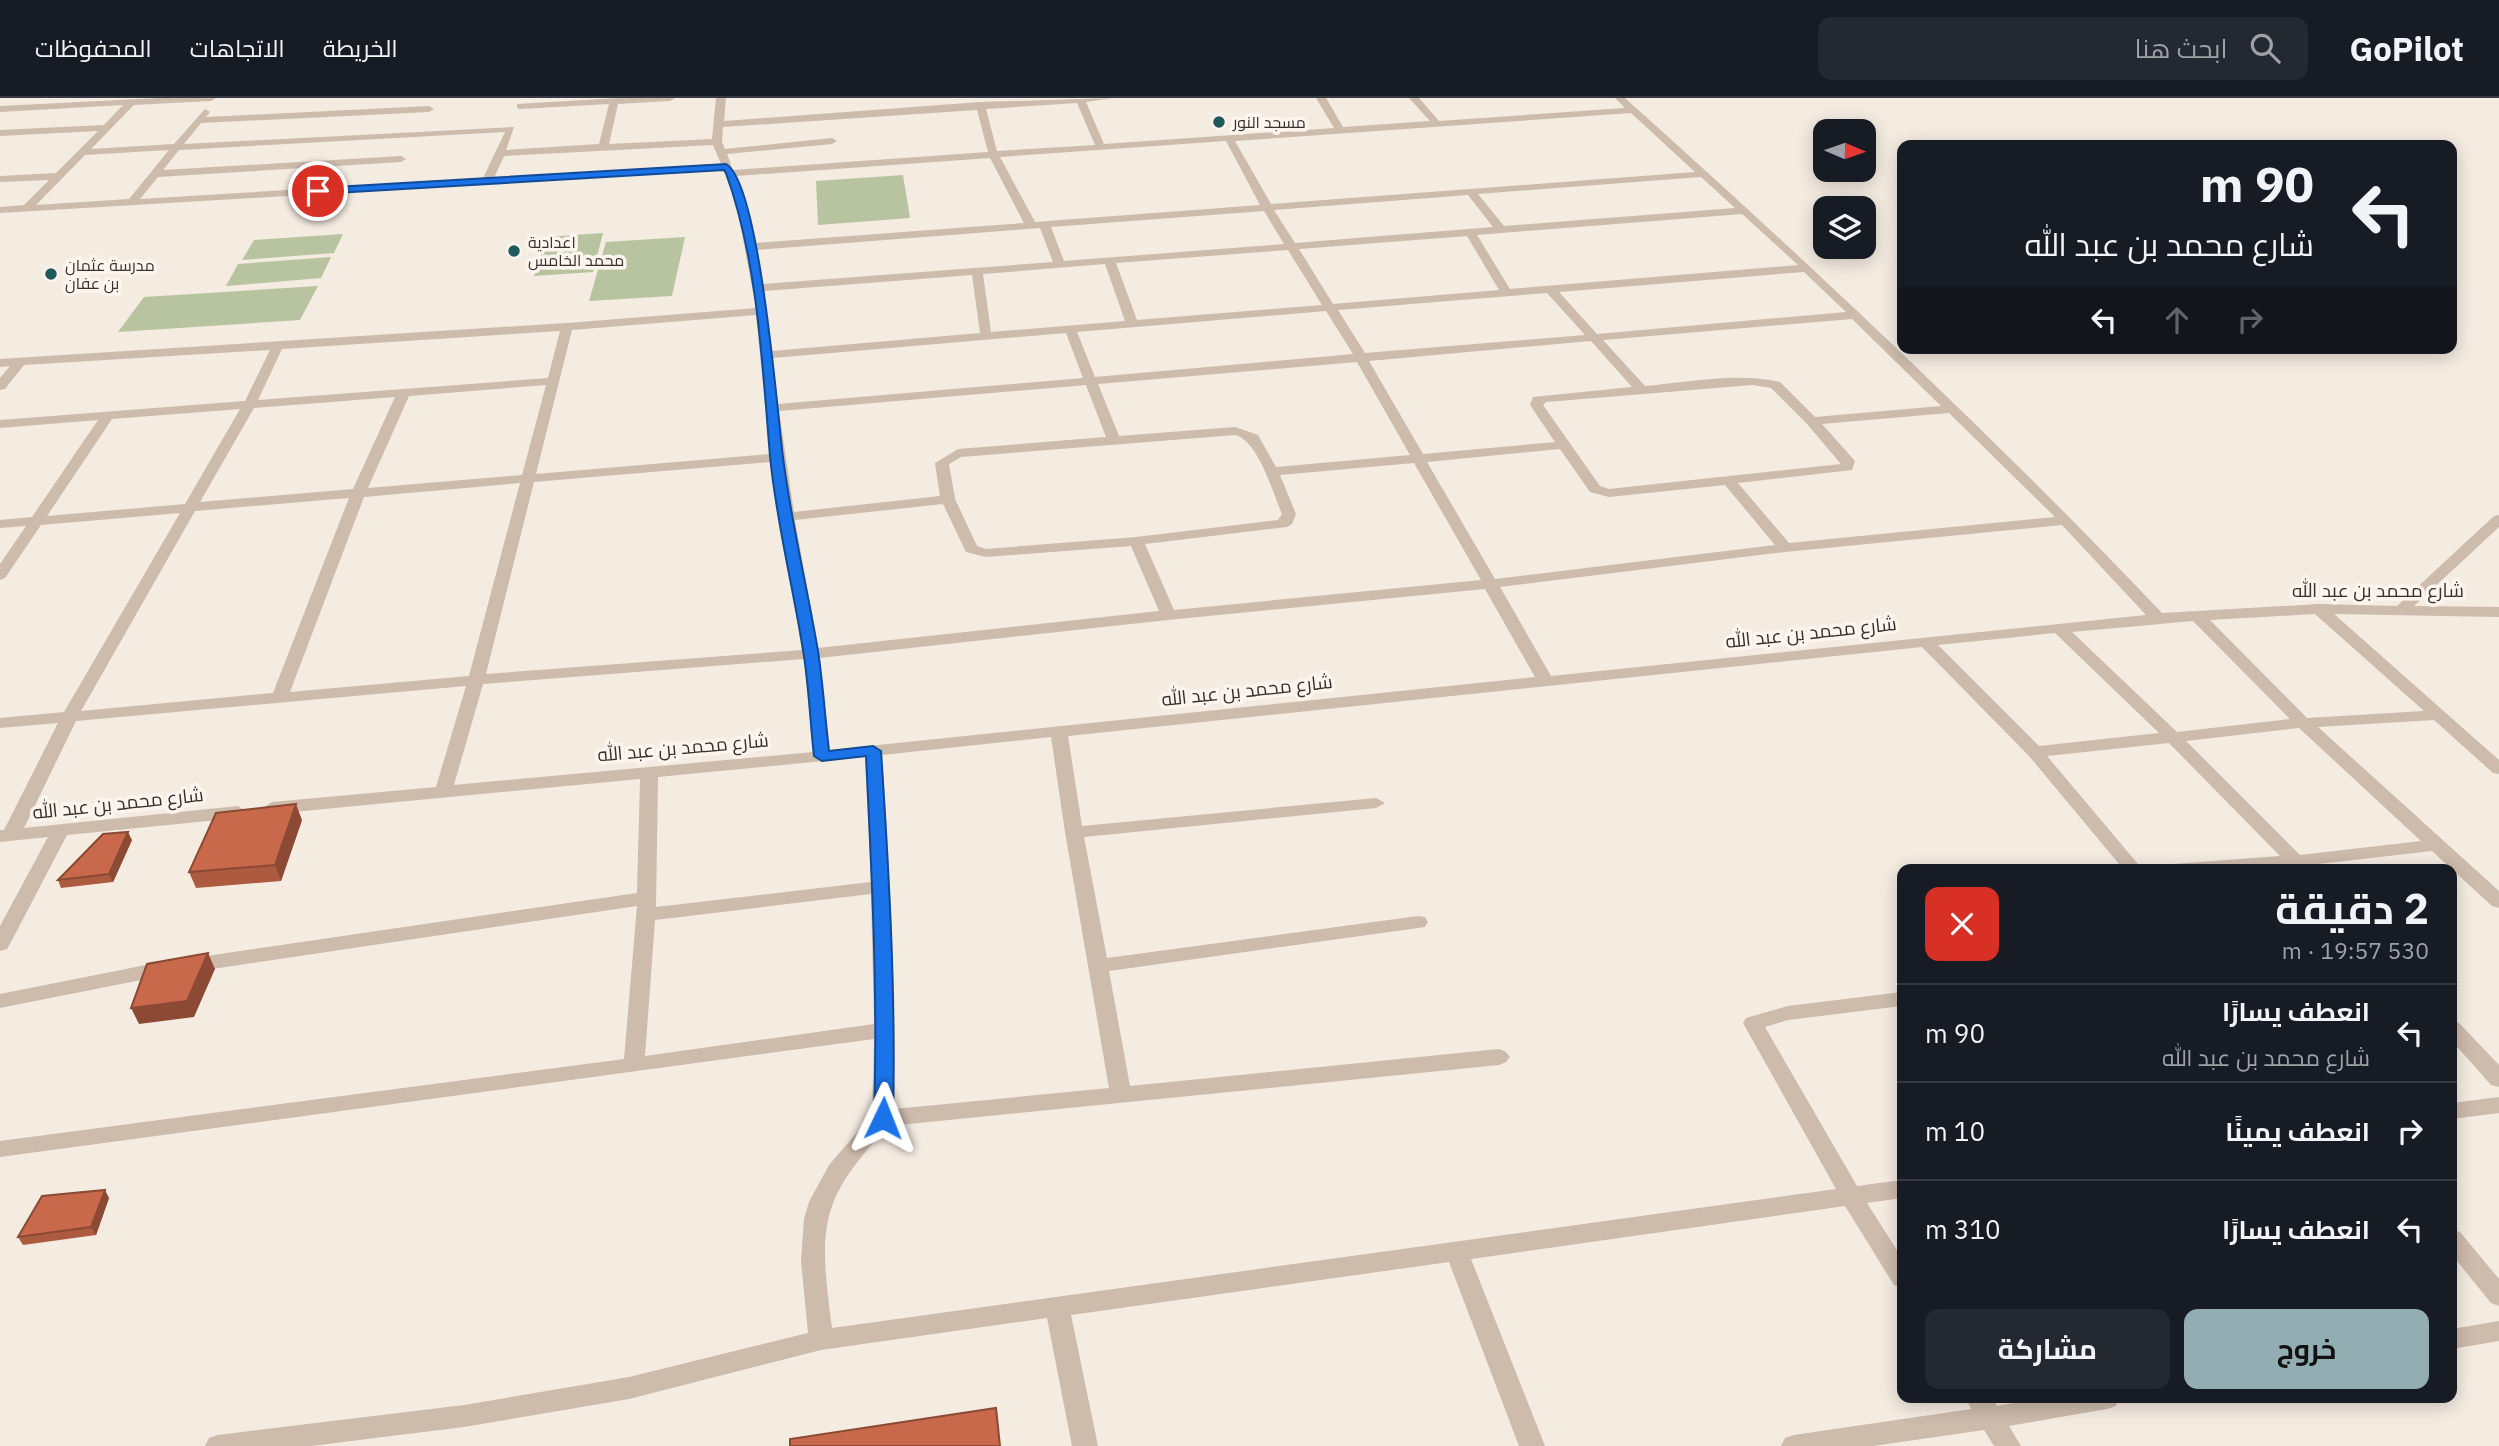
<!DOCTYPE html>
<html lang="ar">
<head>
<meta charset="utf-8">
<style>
	body { margin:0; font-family:"IBM Plex Sans",Cairo,sans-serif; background:#242831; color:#f1f3f6; direction:rtl; height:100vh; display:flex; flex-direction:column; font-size:26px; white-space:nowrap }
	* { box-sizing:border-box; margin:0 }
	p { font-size:23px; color:#9ea1a6 }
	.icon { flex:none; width:38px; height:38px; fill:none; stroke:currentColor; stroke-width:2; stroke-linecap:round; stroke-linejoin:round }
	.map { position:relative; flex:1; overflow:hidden; direction:ltr }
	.side { position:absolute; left:1897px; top:766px; width:560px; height:539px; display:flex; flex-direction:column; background:#171b24; border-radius:14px; box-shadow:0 4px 18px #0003; direction:rtl }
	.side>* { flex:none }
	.guide { position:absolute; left:1897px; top:42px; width:560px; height:214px; border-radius:14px; box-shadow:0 4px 18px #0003; direction:rtl; background:#171b24; color:#f1f3f6; overflow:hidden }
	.needle { width:46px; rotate:92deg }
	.tools { position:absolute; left:1813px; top:21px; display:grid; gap:14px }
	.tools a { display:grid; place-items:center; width:63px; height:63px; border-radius:14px; background:#171b24; box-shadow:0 4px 18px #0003; font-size:35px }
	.pin { position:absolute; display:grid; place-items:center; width:60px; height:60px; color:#fff; margin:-30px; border:4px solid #fff; border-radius:50%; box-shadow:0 2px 7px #0007 }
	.me { position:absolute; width:77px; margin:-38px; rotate:2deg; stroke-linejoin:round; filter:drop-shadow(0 0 5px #0008) }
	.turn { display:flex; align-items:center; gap:24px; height:147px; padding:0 28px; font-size:32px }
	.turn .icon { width:91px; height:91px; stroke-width:2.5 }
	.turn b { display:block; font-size:49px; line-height:60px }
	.lanes { display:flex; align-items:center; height:66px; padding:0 28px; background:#0003; justify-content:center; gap:35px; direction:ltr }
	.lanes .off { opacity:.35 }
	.round { display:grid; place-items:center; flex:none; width:74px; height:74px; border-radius:14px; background:#242831 }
	.summary { display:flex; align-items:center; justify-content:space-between; height:119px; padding:0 28px }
	h1 { font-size:42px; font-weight:700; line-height:52px }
	.button { display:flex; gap:14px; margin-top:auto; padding:14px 28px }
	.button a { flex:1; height:80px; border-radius:14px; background:#92aeb2; color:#111; font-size:28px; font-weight:700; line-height:80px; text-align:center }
	.button a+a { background:#242831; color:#f1f3f6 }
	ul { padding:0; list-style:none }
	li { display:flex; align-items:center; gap:21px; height:98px; padding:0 28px; border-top:2px solid #363941 }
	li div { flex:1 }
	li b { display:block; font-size:26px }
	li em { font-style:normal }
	header { display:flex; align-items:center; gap:42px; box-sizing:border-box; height:98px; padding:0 35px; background:#171b24; border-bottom:2px solid #363941 }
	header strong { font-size:33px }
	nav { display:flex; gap:38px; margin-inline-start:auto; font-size:24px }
	.search { width:490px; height:63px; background:#242831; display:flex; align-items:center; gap:18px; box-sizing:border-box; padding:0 24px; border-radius:14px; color:#9ea1a6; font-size:26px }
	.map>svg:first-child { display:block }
	.green { fill:#b8c4a0 }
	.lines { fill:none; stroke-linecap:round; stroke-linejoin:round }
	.minor { fill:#cdbbac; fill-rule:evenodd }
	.wall { fill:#ac5a40 }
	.shaded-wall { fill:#8c4a34 }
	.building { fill:#c8694b; stroke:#8c4a34; stroke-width:2 }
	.route { fill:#1a73e8; stroke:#114b97; stroke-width:2 }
	.poi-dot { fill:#1f5a5e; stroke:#fbf5ee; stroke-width:2.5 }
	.labels { text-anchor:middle; stroke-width:7; stroke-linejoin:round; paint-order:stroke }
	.far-poi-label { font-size:16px; fill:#3b302b; stroke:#fbf5ee; text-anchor:start }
	.street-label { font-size:19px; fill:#3b302b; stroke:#fbf5ee }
</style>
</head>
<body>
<header>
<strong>GoPilot</strong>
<div class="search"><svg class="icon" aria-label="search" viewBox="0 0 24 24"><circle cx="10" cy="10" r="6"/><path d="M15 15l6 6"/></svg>ابحث هنا</div>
<nav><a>الخريطة</a><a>الاتجاهات</a><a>المحفوظات</a></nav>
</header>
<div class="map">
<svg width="2499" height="1348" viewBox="0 0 2499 1348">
	<rect width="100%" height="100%" fill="#f4ebe1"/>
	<g class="green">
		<polygon points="903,77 910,120 818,127 816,83"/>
		<polygon points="603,135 593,174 534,178 546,139"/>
		<polygon points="343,136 334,155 242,162 254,142"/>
		<polygon points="685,139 672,198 589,203 606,144"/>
		<polygon points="331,159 321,180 226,188 238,166"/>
		<polygon points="318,188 300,222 118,234 144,199"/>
	</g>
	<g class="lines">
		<g class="minor">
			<path d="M158 0H216L211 3 134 7 91 51 174 46 205 11 210 14 206 19 429 8 434 11 429 14 201 25 184 46 514 29 506 52 599 46 609 6 520 11 517 10V6L618 0H675L670 3 618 6 609 46 712 41 716 0H726L724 23 980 4 1113 0 1086 4 1104 46 1334 30 1316 0H1326L1343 29 1430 23 1409 0H1419L1439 23 1625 10 1615 0H1625C1810 166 1991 335 2162 515L2319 506 2397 508 2494 418 2499 417V429L2414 508 2499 509V519L2334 516 2499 662V676L2493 675 2434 622 2318 629 2499 793V810L2492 808 2432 753 2310 767 2313 772H2293L2291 769 2164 772 2173 766 2280 758 2169 645 2047 658 2143 772H2124L2029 658 1922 549 1068 638 1082 728 1376 700 1385 705 1376 710 1084 739 1107 860 1418 818 1425 819 1428 824 1425 829 1418 830 1109 873 1130 988 1499 951 1506 954 1510 959 1506 964 1499 967 889 1028C817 1103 819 1130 832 1230L1836 1091 1743 925 1746 920 1788 908 1902 894V908L1788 922 1765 929 1857 1088 1902 1082V1100L1867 1105 1902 1160V1190L1894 1187 1845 1108 1471 1161 1545 1348H1519L1449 1164 1071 1217 1098 1348H1072L1047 1220 821 1252 629 1301 464 1329 311 1348H205L209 1340 218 1337 464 1307 629 1279 808 1235 801 1163 804 1121 809 1104 829 1067 872 1017 874 941 0 1059V1043L624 961 637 808 151 880 0 910V896L151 866 637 795 640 681 272 716 263 710 272 704 436 689 466 588 76 623 24 730 238 708 247 714 238 720 67 737 10 846 7 851 0 853V828L48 739 0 744V732H4L58 625 0 630V620L64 614 180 415 41 427 5 480 0 482V466L26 428 0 430V422L32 419 98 322 0 330V322L245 303 270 252 24 267 5 291 0 292V280L10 268 0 269V261L567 225 756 210 736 104 723 72 0 115V109L24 107 49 82 0 84V78L56 75 98 33 0 38V32L104 27 123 7 0 14V8ZM1077 5 1095 47 997 53 986 11ZM977 12 988 54 733 72 727 56 832 46 837 43 832 40 725 51 722 44 723 29ZM1631 15 1695 74 1271 106 1235 43ZM505 34 483 80 140 101 158 79 401 64 406 61 401 58 163 72 179 52ZM1226 43 1260 107 1035 124 1000 59ZM713 47 721 66 494 80 504 58ZM169 52 129 101 36 107 85 57ZM990 60 1024 125 754 145 746 104 736 78ZM1701 79 1735 110 1504 128 1478 96ZM1468 97 1493 129 1295 145 1274 112ZM1264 113 1284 146 1064 163 1051 129ZM1742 116 1798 167 1510 191 1477 137ZM1040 130 1053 164 763 186 756 152ZM1467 138 1499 192 1333 206 1299 151ZM1288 152 1322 207 1137 222 1116 165ZM1105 166 1125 223 991 234 983 176ZM1804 174 1846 214 1597 236 1559 194ZM972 177 980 235 772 253 764 193ZM1547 195 1585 237 1365 255 1338 212ZM1326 213 1353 256 1095 279 1077 234ZM756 217 770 356 536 376 572 232ZM1852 221 1941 308 1815 319 1780 284C1737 274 1689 284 1645 288L1603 242ZM560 233 548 280 258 302 282 251ZM1066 235 1083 280 778 306 773 260ZM1591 243 1632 289 1533 299 1530 307 1555 344 1423 356 1369 263ZM1357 264 1410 357 1276 369 1258 337 1235 329 1119 338 1098 286ZM546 287 522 377 368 390 409 298ZM1086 287 1106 339 958 351 935 365 940 398 794 414 779 313ZM1753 287 1771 290 1807 326 1841 366 1609 391 1600 388 1543 307 1546 304ZM395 299 353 391 200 404 254 310ZM240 311 185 406 47 418 112 321ZM1949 315 2055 419 1789 445 1738 385 1852 372 1855 363 1822 326ZM1235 337C1258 342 1273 395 1282 416L1278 422 1136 439 986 451 977 448 955 401 949 366 961 359ZM1560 351 1590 394 1609 399 1725 387 1775 447 1495 481 1427 364ZM771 364 802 552 486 576 534 384ZM1414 365 1481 482 1174 512 1145 446 1287 429 1292 426 1296 416 1280 377ZM520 385 469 578 290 594 364 399ZM349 400 273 595 81 613 195 413ZM943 406 966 454 986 459 1131 448 1159 513 818 550 795 422ZM2062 427 2146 517 1551 578 1500 489 1785 454ZM1485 491 1535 579 830 652 819 560 1168 522ZM2315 516 2424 613 2307 620 2210 522ZM2193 523 2290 621 2177 634 2072 534ZM2055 535 2159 635 2039 648 1938 547ZM804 561 813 654 454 687 483 586ZM2299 630 2421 743 2300 757 2186 643ZM1051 639 1065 734 1109 990 894 1011C896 892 890 776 882 657ZM865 659 871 784 656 809 658 679ZM871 796 874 926 645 958 655 822Z"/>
			<polygon points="2452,923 2459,925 2499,967 2499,989 2491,987 2452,943"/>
			<polygon points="2499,999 2499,1015 2452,1021 2452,1005"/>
			<polygon points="2452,1132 2460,1134 2499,1181 2499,1208 2491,1205 2452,1157"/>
			<polygon points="2499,1223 2499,1243 2452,1251 2452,1231"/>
			<polygon points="1966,1300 1992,1300 1997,1308 2041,1300 2119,1300 2116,1308 2107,1311 2009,1328 2021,1348 1994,1348 1984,1332 1873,1348 1781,1348 1785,1340 1794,1337 1971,1311"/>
		</g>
	</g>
	<g class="wall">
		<polygon points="302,722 281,783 196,790 189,774"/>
		<polygon points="132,742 113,784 61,790 58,782"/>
		<polygon points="109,1100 96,1137 23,1147 18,1139"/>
	</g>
	<g class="shaded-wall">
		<polygon points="296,706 302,722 281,783 275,767"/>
		<polygon points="128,734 132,742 113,784 109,776"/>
		<polygon points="208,855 215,871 194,919 139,926 131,910"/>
		<polygon points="105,1092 109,1100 96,1137 91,1129"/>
	</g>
	<g class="building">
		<polygon points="296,706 275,767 189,774 216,715"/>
		<polygon points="128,734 109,776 58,782 103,736"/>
		<polygon points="208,855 187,903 131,910 147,866"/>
		<polygon points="105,1092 91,1129 18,1139 42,1098"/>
		<polygon points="996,1310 1000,1348 790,1348 790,1341"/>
	</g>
	<path class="route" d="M726 66C760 85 777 314 783 359 791 424 807 488 818 553 823 586 825 619 829 653L873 648 881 653C889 775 896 897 893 1020L890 1025 883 1027 876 1025 874 1020C878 899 872 779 866 658L822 663 814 658C810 623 809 587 803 552 793 488 776 423 770 358 762 264 758 164 726 75L724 72 318 96 314 93 318 90Z"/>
	<g class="poi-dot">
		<circle cx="1219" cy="24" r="7"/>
		<circle cx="514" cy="153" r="7"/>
		<circle cx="51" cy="176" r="7"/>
	</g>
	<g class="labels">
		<g class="far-poi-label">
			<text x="1233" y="30">مسجد النور</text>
			<text x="528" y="150">اعدادية<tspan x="528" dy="18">محمد الخامس</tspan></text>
			<text x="65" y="173">مدرسة عثمان<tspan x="65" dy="18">بن عفان</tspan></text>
		</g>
		<g class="street-label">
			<text x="2378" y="499">شارع محمد بن عبد الله</text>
			<text transform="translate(1811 534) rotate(-6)" y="7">شارع محمد بن عبد الله</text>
			<text transform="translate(1247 592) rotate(-6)" y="7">شارع محمد بن عبد الله</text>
			<text transform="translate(683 649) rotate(-5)" y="7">شارع محمد بن عبد الله</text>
			<text transform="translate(118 705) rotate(-6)" y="7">شارع محمد بن عبد الله</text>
		</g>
	</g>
</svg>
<div class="tools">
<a><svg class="needle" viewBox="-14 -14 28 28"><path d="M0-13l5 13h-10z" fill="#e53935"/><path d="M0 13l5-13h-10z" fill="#9ea1a6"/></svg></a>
<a><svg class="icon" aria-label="layers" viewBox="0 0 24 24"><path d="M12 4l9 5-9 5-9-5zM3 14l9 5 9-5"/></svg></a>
</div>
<div class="pin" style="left:318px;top:93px;background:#d93025"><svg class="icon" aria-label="arrive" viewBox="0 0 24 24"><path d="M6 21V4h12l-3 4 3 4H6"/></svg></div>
<svg class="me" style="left:883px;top:1020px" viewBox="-20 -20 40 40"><path d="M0-17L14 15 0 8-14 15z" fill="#1a73e8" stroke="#fff" stroke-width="4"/></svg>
<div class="guide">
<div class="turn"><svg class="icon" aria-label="left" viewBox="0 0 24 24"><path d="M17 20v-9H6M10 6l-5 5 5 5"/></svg><div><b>90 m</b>شارع محمد بن عبد الله</div></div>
<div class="lanes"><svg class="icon" aria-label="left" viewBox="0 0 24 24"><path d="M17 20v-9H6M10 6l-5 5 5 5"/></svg><svg class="icon off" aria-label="ahead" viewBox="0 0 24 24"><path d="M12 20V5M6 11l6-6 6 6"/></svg><svg class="icon off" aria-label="right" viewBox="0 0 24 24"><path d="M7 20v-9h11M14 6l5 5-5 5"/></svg></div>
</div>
<section class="side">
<div class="summary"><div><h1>2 دقيقة</h1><p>530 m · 19:57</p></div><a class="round" style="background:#d93025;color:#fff"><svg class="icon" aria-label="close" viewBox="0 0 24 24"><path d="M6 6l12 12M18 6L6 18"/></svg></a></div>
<ul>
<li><svg class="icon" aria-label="left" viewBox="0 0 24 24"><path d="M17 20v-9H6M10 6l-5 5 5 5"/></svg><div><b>انعطف يسارًا</b><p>شارع محمد بن عبد الله</p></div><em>90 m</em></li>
<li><svg class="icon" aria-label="right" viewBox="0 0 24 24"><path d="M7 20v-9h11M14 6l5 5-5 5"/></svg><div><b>انعطف يمينًا</b></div><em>10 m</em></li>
<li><svg class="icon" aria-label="left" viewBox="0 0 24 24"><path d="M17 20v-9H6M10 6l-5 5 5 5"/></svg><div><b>انعطف يسارًا</b></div><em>310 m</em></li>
</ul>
<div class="button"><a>خروج</a><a>مشاركة</a></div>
</section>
</div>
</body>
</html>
